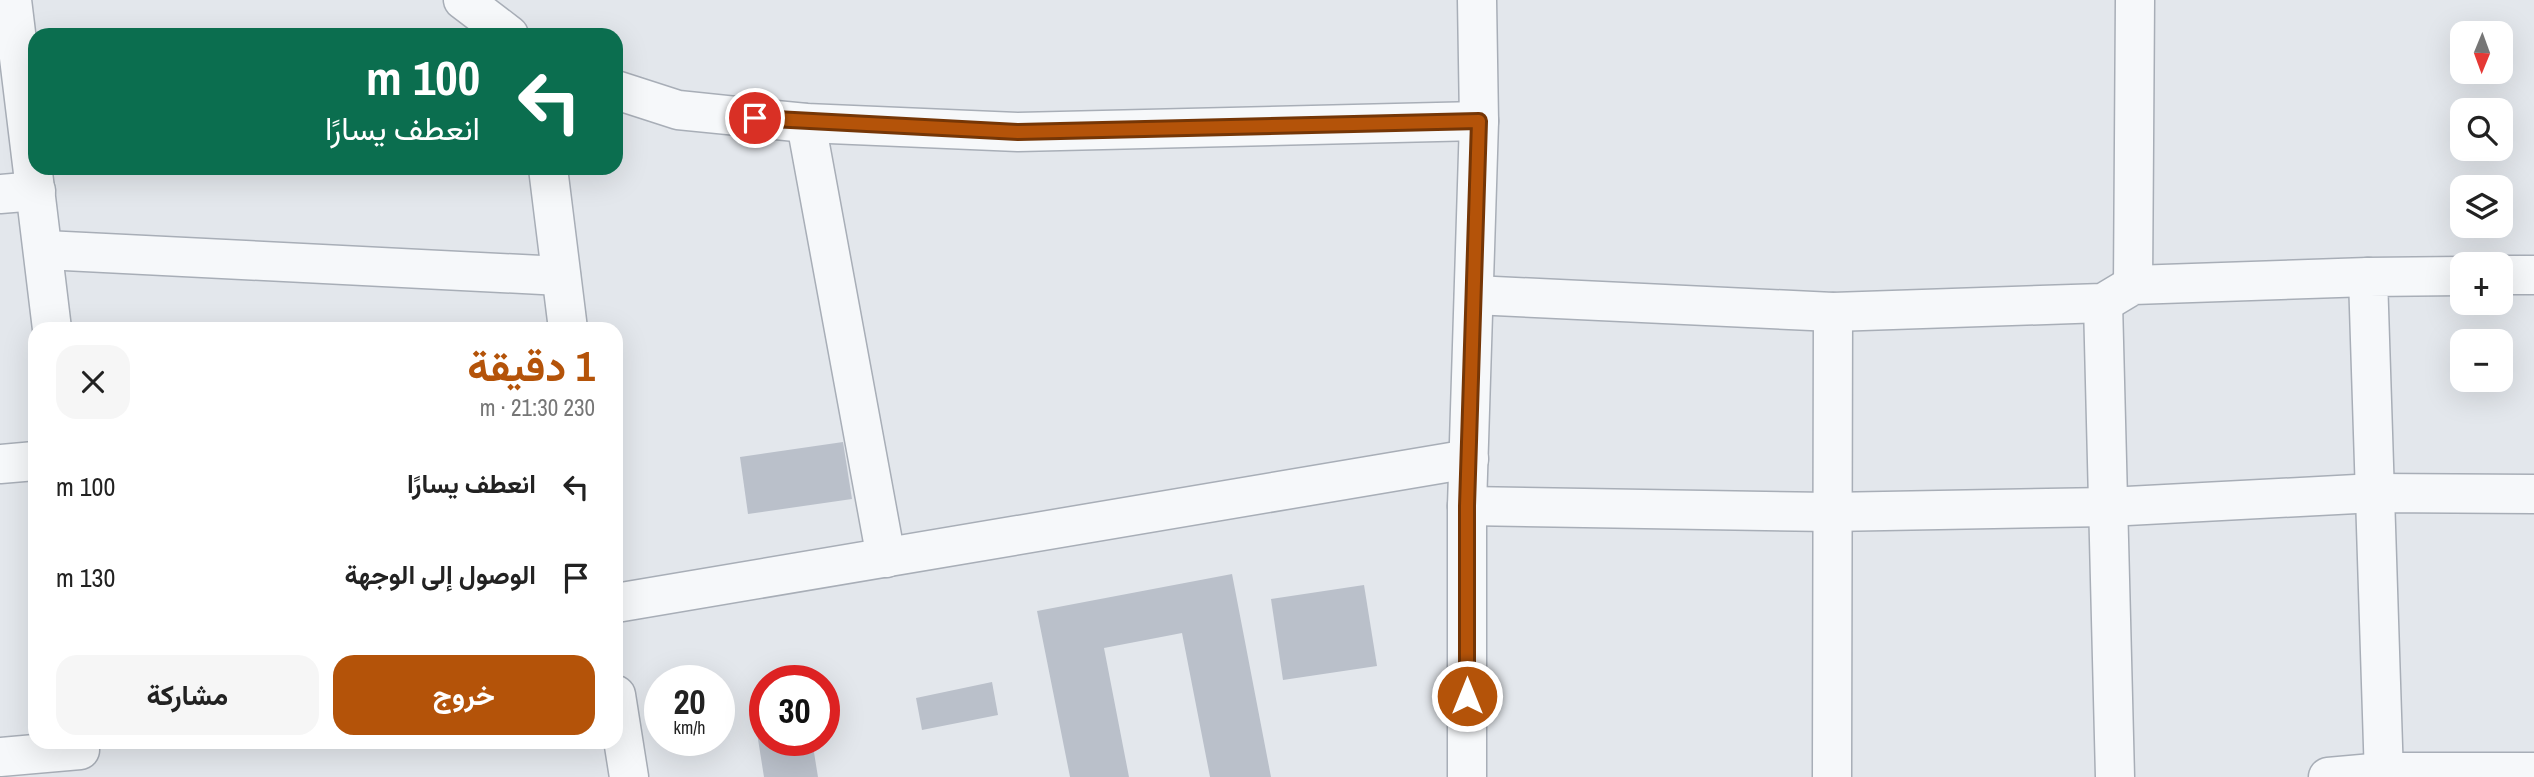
<!DOCTYPE html>
<html lang="ar">
<head>
<meta charset="utf-8">
<style>
	body { margin:0; font-family:"Archivo Narrow",Vazirmatn,sans-serif; background:#f6f6f6; color:#222; direction:rtl; height:100vh; display:flex; flex-direction:column; font-size:26px; white-space:nowrap }
	* { box-sizing:border-box; margin:0 }
	p { font-size:23px; color:#767676 }
	.icon { flex:none; width:38px; height:38px; fill:none; stroke:currentColor; stroke-width:2; stroke-linecap:round; stroke-linejoin:round }
	.map { position:relative; flex:1; overflow:hidden; direction:ltr }
	.side { position:absolute; left:28px; top:322px; width:595px; height:427px; display:flex; flex-direction:column; background:#fff; border-radius:21px; box-shadow:0 7px 28px #0002; direction:rtl }
	.side>* { flex:none }
	.top-card { position:absolute; left:28px; top:28px; width:595px; height:147px; border-radius:21px; box-shadow:0 7px 28px #0002; direction:rtl; background:#0b6e4f; color:#fff; overflow:hidden }
	.needle { width:46px; rotate:181deg }
	.controls { position:absolute; left:2450px; top:21px; display:grid; gap:14px }
	.controls a { display:grid; place-items:center; width:63px; height:63px; border-radius:14px; background:#fff; box-shadow:0 7px 28px #0002; font-size:35px }
	.speed { position:absolute; left:644px; top:665px; display:flex; gap:14px; font-size:35px; font-weight:700; text-align:center }
	.speed>* { display:grid; place-content:center; width:91px; height:91px; border-radius:50%; background:#fff; box-shadow:0 7px 28px #0002; line-height:1 }
	.speed small { font-size:18px; font-weight:400 }
	.speed .limit { border:10px solid #d22; background:#fff; color:#111 }
	.pin { position:absolute; display:grid; place-items:center; width:60px; height:60px; color:#fff; margin:-30px; border:4px solid #fff; border-radius:50%; box-shadow:0 2px 7px #0007 }
	.me { position:absolute; width:77px; margin:-38px; rotate:0deg; stroke-linejoin:round; filter:drop-shadow(0 0 5px #0008) }
	.turn { display:flex; align-items:center; gap:24px; height:147px; padding:0 28px; font-size:32px }
	.turn .icon { width:91px; height:91px; stroke-width:2.5 }
	.turn b { display:block; font-size:49px; line-height:60px }
	.round { display:grid; place-items:center; flex:none; width:74px; height:74px; border-radius:21px; background:#f6f6f6 }
	.head { display:flex; align-items:center; justify-content:space-between; height:119px; padding:0 28px }
	h1 { font-size:42px; font-weight:700; line-height:52px; color:#b45309 }
	.button { display:flex; gap:14px; margin-top:auto; padding:14px 28px }
	.button a { flex:1; height:80px; border-radius:21px; background:#b45309; color:#fff; font-size:28px; font-weight:700; line-height:80px; text-align:center }
	.button a+a { background:#f6f6f6; color:#222 }
	ul { padding:0; list-style:none }
	li { display:flex; align-items:center; gap:21px; height:91px; padding:0 28px }
	li div { flex:1 }
	li b { display:block; font-size:26px }
	li em { font-style:normal }
	.map>svg:first-child { display:block }
	.building { fill:#bac0ca }
	.lines { fill:none; stroke-linecap:round; stroke-linejoin:round }
	.minor-casing { stroke:#a8aeb7; stroke-width:41 }
	.minor { stroke:#f6f8fa; stroke-width:38 }
	.route-casing { stroke:#753606; stroke-width:18 }
	.route { stroke:#b45309; stroke-width:12 }
</style>
</head>
<body>
<div class="map">
<svg width="2534" height="777" viewBox="0 0 2534 777">
	<rect width="100%" height="100%" fill="#e3e7ec"/>
	<g class="building">
		<polygon points="843,442 852,499 748,514 740,457"/>
		<polygon points="1232,574 1271,777 1210,777 1182,633 1104,648 1129,777 1070,777 1037,611"/>
		<polygon points="1364,585 1377,666 1283,680 1271,599"/>
		<polygon points="992,682 998,715 922,730 916,698"/>
		<polygon points="765,712 765,740 812,740 818,777 764,777 754,714"/>
	</g>
	<g class="lines">
		<g class="minor-casing">
			<g id="minor">
				<polyline points="12,0 52,329"/>
				<polyline points="463,0 509,35"/>
				<polyline points="616,90 678,110 806,123 1018,132 1479,121"/>
				<polyline points="806,123 886,558"/>
				<polyline points="548,168 568,329"/>
				<polyline points="0,194 36,191"/>
				<polyline points="45,250 561,276"/>
				<polyline points="2501,275 2534,275"/>
				<polyline points="2133,285 2135,0"/>
				<polyline points="1474,295 1833,312 2103,303 2133,285 2368,277"/>
				<polyline points="2103,303 2115,777"/>
				<polyline points="0,464 35,461"/>
				<polyline points="1467,506 1830,512 2108,507 2375,493 2534,494"/>
				<polyline points="616,603 1469,459"/>
				<polyline points="616,695 629,777"/>
				<polyline points="0,757 80,750"/>
				<polyline points="1467,777 1467,506 1479,121 1477,0"/>
				<polyline points="1832,777 1833,312"/>
				<polyline points="2328,777 2384,772 2534,772"/>
				<polyline points="2384,777 2368,277 2462,276"/>
			</g>
		</g>
		<use href="#minor" class="minor"/>
	</g>
	<g class="lines">
		<g class="route-casing">
			<polyline id="route" points="755,118 1018,132 1479,121 1467,506 1467,696"/>
		</g>
		<use href="#route" class="route"/>
	</g>
</svg>
<div class="controls">
<a><svg class="needle" viewBox="-14 -14 28 28"><path d="M0-13l5 13h-10z" fill="#e53935"/><path d="M0 13l5-13h-10z" fill="#767676"/></svg></a>
<a><svg class="icon" aria-label="search" viewBox="0 0 24 24"><circle cx="10" cy="10" r="6"/><path d="M15 15l6 6"/></svg></a>
<a><svg class="icon" aria-label="layers" viewBox="0 0 24 24"><path d="M12 4l9 5-9 5-9-5zM3 14l9 5 9-5"/></svg></a>
<a>+</a>
<a>−</a>
</div>
<div class="speed"><div>20<small>km/h</small></div><div class="limit">30</div></div>
<div class="pin" style="left:755px;top:118px;background:#d93025"><svg class="icon" aria-label="arrive" viewBox="0 0 24 24"><path d="M6 21V4h12l-3 4 3 4H6"/></svg></div>
<svg class="me" style="left:1467px;top:696px" viewBox="-20 -20 40 40"><circle r="17" fill="#b45309" stroke="#fff" stroke-width="3"/><path d="M0-11L8 9 0 5-8 9z" fill="#fff"/></svg>
<div class="top-card">
<div class="turn"><svg class="icon" aria-label="left" viewBox="0 0 24 24"><path d="M17 20v-9H6M10 6l-5 5 5 5"/></svg><div><b>100 m</b>انعطف يسارًا</div></div>
</div>
<section class="side">
<div class="head"><div><h1>1 دقيقة</h1><p>230 m · 21:30</p></div><a class="round"><svg class="icon" aria-label="close" viewBox="0 0 24 24"><path d="M6 6l12 12M18 6L6 18"/></svg></a></div>
<ul>
<li><svg class="icon" aria-label="left" viewBox="0 0 24 24"><path d="M17 20v-9H6M10 6l-5 5 5 5"/></svg><div><b>انعطف يسارًا</b></div><em>100 m</em></li>
<li><svg class="icon" aria-label="arrive" viewBox="0 0 24 24"><path d="M6 21V4h12l-3 4 3 4H6"/></svg><div><b>الوصول إلى الوجهة</b></div><em>130 m</em></li>
</ul>
<div class="button"><a>خروج</a><a>مشاركة</a></div>
</section>
</div>
</body>
</html>
